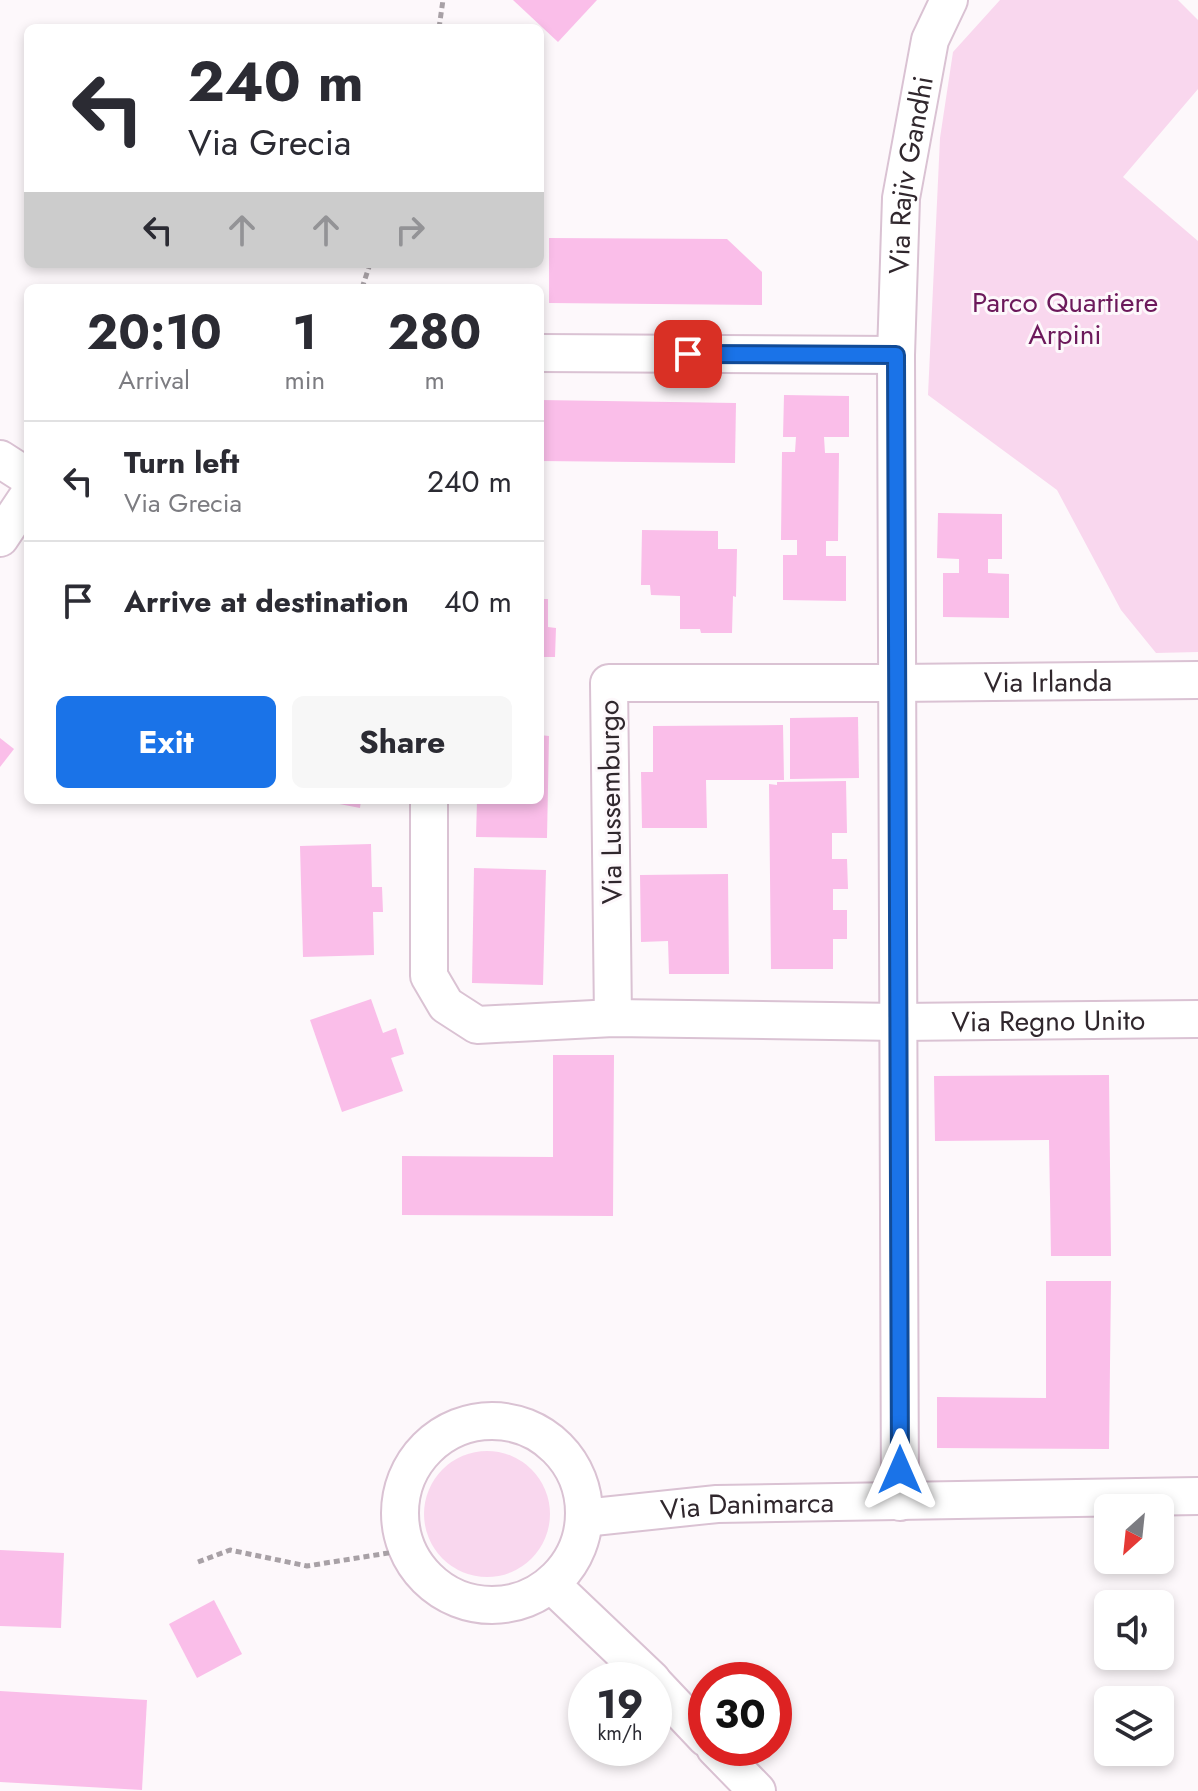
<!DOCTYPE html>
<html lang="en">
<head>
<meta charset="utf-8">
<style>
	body { margin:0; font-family:Jost,sans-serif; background:#f7f7f7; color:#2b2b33; height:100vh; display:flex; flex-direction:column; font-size:30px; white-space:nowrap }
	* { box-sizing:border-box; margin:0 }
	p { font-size:26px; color:#7c7c81 }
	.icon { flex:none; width:44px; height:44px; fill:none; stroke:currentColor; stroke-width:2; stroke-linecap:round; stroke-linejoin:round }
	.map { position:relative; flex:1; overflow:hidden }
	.sheet { position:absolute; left:24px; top:284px; width:520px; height:520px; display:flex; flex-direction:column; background:#fff; border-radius:12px; box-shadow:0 4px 12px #0003 }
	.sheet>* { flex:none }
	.hud { position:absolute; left:24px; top:24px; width:520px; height:244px; border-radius:12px; box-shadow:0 4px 12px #0003; background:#fff; color:#2b2b33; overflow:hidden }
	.needle { width:52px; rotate:207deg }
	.tools { position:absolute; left:1094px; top:1494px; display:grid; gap:16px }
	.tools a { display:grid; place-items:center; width:80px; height:80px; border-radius:12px; background:#fff; box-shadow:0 4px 12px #0003; font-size:40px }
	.speed { position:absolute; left:568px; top:1662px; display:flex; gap:16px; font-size:40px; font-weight:700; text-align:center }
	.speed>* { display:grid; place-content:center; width:104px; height:104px; border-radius:50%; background:#fff; box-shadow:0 4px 12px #0003; line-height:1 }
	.speed small { font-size:20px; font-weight:400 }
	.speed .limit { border:12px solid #d22; background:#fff; color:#111 }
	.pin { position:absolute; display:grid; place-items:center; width:68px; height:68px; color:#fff; margin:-34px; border-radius:16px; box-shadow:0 4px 12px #0006 }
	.me { position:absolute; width:88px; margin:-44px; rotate:0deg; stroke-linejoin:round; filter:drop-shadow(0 0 6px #0008) }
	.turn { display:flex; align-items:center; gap:28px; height:168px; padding:0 32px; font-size:36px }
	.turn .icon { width:104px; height:104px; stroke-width:2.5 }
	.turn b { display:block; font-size:56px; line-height:68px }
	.lanes { display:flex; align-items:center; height:76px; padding:0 32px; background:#0003; justify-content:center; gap:40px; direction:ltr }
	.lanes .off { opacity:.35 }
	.eta { display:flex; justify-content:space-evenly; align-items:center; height:136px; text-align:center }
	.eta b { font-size:48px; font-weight:700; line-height:56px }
	.button { display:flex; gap:16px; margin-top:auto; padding:16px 32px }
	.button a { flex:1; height:92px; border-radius:12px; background:#1a73e8; color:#fff; font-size:32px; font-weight:700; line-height:92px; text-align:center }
	.button a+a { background:#f7f7f7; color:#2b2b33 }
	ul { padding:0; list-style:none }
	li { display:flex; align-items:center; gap:24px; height:120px; padding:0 32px; border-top:2px solid #e1e1e2 }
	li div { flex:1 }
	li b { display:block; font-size:30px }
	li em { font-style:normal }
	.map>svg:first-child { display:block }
	.green { fill:#f9d7ee }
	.building { fill:#fabee9 }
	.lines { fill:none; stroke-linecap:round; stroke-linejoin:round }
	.minor-casing { stroke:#dac2d3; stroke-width:40 }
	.path { stroke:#a8a1a6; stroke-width:5; stroke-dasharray:6 4; stroke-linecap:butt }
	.minor { stroke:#fff; stroke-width:36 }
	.route-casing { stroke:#114b97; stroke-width:20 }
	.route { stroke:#1a73e8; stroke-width:14 }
	.labels { text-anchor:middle; stroke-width:6; stroke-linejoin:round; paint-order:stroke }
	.street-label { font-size:28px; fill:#30272d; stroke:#fdf8fb }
	.park-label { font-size:28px; fill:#6c195b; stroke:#fdf8fb }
</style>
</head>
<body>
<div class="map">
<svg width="1198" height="1791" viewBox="0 0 1198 1791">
	<rect width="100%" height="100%" fill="#fdf8fb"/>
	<g class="green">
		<polygon points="1000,0 1178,0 1198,20 1198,89 1123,177 1198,241 1198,652 1156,653 1121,610 1057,490 928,395 940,138 953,52"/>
		<circle cx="487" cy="1514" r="63"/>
	</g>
	<g class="building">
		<polygon points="513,0 597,0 558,42"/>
		<polygon points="549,238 727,239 762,272 762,305 549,303"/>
		<polygon points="784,395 849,396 849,437 824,437 825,453 839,453 838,541 826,541 826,556 846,556 846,601 783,600 783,555 797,555 797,540 781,540 782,452 795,452 796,437 783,437"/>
		<polygon points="540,400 736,403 735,463 540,461"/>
		<polygon points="938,513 1002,514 1002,559 988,559 988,573 1009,574 1009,618 943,617 943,573 959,573 959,559 937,558"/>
		<polygon points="642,530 718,531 718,549 737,549 736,597 733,596 732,633 701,633 700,629 680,629 680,596 651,595 650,585 641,585"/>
		<polygon points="540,599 548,599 548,627 556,628 555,657 540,657"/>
		<polygon points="858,717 859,778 790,779 790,718"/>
		<polygon points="783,725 784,780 706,780 707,828 642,828 641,772 653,772 653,726"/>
		<polygon points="540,735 549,736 547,838 476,837 477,800 540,800"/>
		<polygon points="0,738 14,749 0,767"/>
		<polygon points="846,781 847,833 832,833 832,859 847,859 848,889 833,889 833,910 847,910 847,939 833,939 833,969 771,969 769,784 777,785 777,782"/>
		<polygon points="325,800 361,800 360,808 324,801"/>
		<polygon points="371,844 372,887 382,887 383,912 373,912 374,955 303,957 300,846"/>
		<polygon points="474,868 546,870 543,985 472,983"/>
		<polygon points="728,874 729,974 669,974 668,941 641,942 640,875"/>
		<polygon points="371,999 383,1033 396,1028 404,1054 391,1058 403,1091 342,1112 310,1020"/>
		<polygon points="553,1055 614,1055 613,1216 402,1215 402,1156 553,1157"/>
		<polygon points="1109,1075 1111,1256 1051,1256 1049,1140 935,1141 934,1076"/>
		<polygon points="1046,1281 1111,1281 1109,1449 937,1448 937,1397 1046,1398"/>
		<polygon points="0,1550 64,1553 61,1628 0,1626"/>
		<polygon points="214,1600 242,1654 197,1678 169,1624"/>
		<polygon points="0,1691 147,1700 142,1790 0,1782"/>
	</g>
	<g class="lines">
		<g class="minor-casing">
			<g id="minor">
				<polyline points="540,353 896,355"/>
				<polyline points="0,459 28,477"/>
				<polyline points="0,538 28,496"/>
				<path id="s1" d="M429 800V976L446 1005 477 1025 613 1018 899 1022 1198 1019"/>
				<path id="s2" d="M613 1018 609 683H897L1198 680"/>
				<circle cx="492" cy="1513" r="92"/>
				<path id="s3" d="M900 1502 896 355 901 198 930 40 949 0"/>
				<path id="s4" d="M584 1518 717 1504 1198 1496"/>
				<polyline points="551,1584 652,1680"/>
				<polyline points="654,1683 706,1738"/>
				<polyline points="715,1748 757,1791"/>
			</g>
		</g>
		<g class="path">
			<polyline points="439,28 443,0"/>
			<polyline points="362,288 370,264"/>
			<polyline points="198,1562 230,1550 307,1566 407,1550"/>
		</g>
		<use href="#minor" class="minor"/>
	</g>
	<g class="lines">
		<g class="route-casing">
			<polyline id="route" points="688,354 896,355 900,1470"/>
		</g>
		<use href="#route" class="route"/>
	</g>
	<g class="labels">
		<g class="street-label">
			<text dy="10" stroke="none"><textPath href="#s3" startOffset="1328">Via Rajiv Gandhi</textPath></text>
			<text dy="10" stroke="none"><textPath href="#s2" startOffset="774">Via Irlanda</textPath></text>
			<text transform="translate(610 802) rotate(-91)" y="10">Via Lussemburgo</text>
			<text dy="10" stroke="none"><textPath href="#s1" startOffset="818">Via Regno Unito</textPath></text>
			<text dy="10" stroke="none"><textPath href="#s4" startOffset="164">Via Danimarca</textPath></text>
		</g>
		<g class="park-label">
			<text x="1065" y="312">Parco Quartiere<tspan x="1065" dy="32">Arpini</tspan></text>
		</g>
	</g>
</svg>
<div class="tools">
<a><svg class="needle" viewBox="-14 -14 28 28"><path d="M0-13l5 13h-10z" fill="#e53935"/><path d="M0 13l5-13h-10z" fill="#7c7c81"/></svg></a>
<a><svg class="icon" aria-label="sound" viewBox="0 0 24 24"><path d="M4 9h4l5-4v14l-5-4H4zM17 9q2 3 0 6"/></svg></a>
<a><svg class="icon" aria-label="layers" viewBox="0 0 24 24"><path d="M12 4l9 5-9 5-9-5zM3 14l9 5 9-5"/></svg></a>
</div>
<div class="speed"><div>19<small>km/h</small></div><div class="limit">30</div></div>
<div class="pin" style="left:688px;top:354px;background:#d93025"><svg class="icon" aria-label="arrive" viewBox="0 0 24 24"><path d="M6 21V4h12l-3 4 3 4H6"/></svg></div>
<svg class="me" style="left:900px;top:1470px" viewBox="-20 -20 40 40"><path d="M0-17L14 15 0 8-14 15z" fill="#1a73e8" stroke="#fff" stroke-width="4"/></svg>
<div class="hud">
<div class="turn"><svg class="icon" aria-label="left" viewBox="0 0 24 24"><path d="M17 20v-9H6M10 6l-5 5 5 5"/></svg><div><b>240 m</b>Via Grecia</div></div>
<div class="lanes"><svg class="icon" aria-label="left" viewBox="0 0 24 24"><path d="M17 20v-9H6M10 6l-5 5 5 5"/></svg><svg class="icon off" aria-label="ahead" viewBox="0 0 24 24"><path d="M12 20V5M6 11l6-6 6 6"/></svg><svg class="icon off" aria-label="ahead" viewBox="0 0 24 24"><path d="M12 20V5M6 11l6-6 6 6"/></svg><svg class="icon off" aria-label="right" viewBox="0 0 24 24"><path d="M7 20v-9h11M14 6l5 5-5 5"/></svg></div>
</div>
<section class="sheet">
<div class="eta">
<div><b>20:10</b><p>Arrival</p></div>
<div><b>1</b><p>min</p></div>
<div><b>280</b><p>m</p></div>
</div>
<ul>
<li><svg class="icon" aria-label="left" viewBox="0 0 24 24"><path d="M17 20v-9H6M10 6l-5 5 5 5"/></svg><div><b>Turn left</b><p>Via Grecia</p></div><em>240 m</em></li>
<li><svg class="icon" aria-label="arrive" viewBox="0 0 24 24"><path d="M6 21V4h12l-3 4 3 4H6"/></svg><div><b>Arrive at destination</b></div><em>40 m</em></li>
</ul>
<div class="button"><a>Exit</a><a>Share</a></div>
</section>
</div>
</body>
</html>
